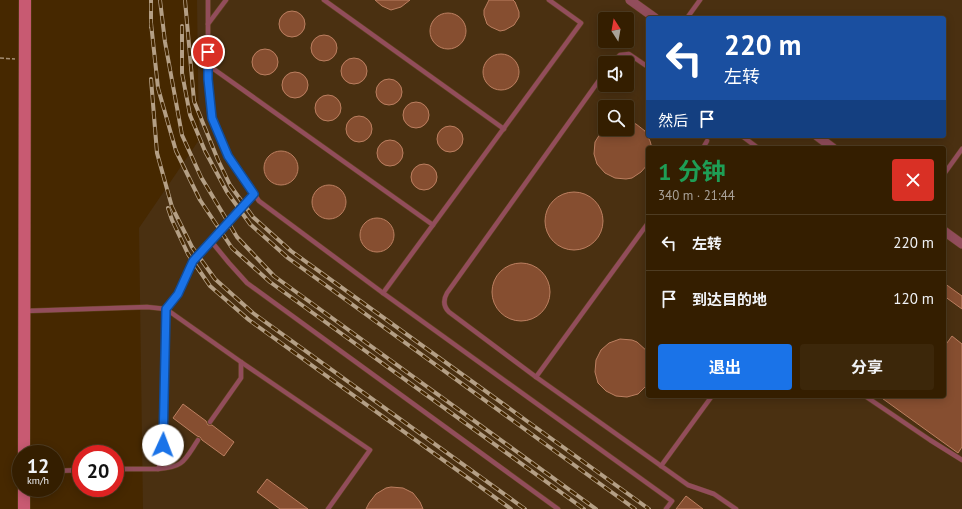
<!DOCTYPE html>
<html lang="zh">
<head>
<meta charset="utf-8">
<style>
	body { margin:0; font-family:"PT Sans","Noto Sans SC",sans-serif; background:#3c270a; color:#f1f3f6; height:100vh; display:flex; flex-direction:column; font-size:15px; white-space:nowrap }
	* { box-sizing:border-box; margin:0 }
	p { font-size:13px; color:#a9a299 }
	.icon { flex:none; width:22px; height:22px; fill:none; stroke:currentColor; stroke-width:2; stroke-linecap:round; stroke-linejoin:round }
	.map { position:relative; flex:1; overflow:hidden }
	.details { position:absolute; left:646px; top:146px; width:300px; height:252px; display:flex; flex-direction:column; background:#341e00; border-radius:4px; box-shadow:0 2px 10px #0003,0 0 0 1px #4e3c22 }
	.details>* { flex:none }
	.guide { position:absolute; left:646px; top:16px; width:300px; height:122px; border-radius:4px; box-shadow:0 2px 10px #0003,0 0 0 1px #4e3c22; background:#1a4fa0; color:#fff; overflow:hidden }
	.needle { width:26px; rotate:349deg }
	.buttons { position:absolute; left:598px; top:12px; display:grid; gap:8px }
	.buttons a { display:grid; place-items:center; width:36px; height:36px; border-radius:4px; background:#341e00; box-shadow:0 2px 10px #0003,0 0 0 1px #4e3c22; font-size:20px }
	.speed { position:absolute; left:12px; top:445px; display:flex; gap:8px; font-size:20px; font-weight:700; text-align:center }
	.speed>* { display:grid; place-content:center; width:52px; height:52px; border-radius:50%; background:#341e00; box-shadow:0 2px 10px #0003,0 0 0 1px #4e3c22; line-height:1 }
	.speed small { font-size:10px; font-weight:400 }
	.speed .limit { border:6px solid #d22; background:#fff; color:#111 }
	.pin { position:absolute; display:grid; place-items:center; width:34px; height:34px; color:#fff; margin:-17px; border:2px solid #fff; border-radius:50%; box-shadow:0 1px 4px #0007 }
	.me { position:absolute; width:44px; margin:-22px; rotate:2deg; stroke-linejoin:round; filter:drop-shadow(0 0 3px #0008) }
	.turn { display:flex; align-items:center; gap:14px; height:84px; padding:0 12px; font-size:18px }
	.turn .icon { width:52px; height:52px; stroke-width:2.5 }
	.turn b { display:block; font-size:28px; line-height:34px }
	.then { display:flex; align-items:center; height:38px; padding:0 12px; background:#0003; gap:8px; font-size:15px }
	.round { display:grid; place-items:center; flex:none; width:42px; height:42px; border-radius:4px; background:#3c270a }
	.summary { display:flex; align-items:center; justify-content:space-between; height:68px; padding:0 12px }
	h1 { font-size:24px; font-weight:700; line-height:30px; color:#1e9e55 }
	.button { display:flex; gap:8px; margin-top:auto; padding:8px 12px }
	.button a { flex:1; height:46px; border-radius:4px; background:#1a73e8; color:#fff; font-size:16px; font-weight:700; line-height:46px; text-align:center }
	.button a+a { background:#3c270a; color:#f1f3f6 }
	ul { padding:0; list-style:none }
	li { display:flex; align-items:center; gap:12px; height:56px; padding:0 12px; border-top:1px solid #4e3c22 }
	li div { flex:1 }
	li b { display:block; font-size:15px }
	li em { font-style:normal }
	.map>svg:first-child { display:block }
	.built { fill:#4a3011; fill-rule:evenodd }
	.building { fill:#864e30; stroke:#bc7f60 }
	.lines { fill:none; stroke-linecap:round; stroke-linejoin:round }
	.lane-casing { stroke:#60441f; stroke-width:5.5 }
	.street-casing { stroke:#60441f; stroke-width:10 }
	.secondary-casing { stroke:#60441f; stroke-width:13 }
	.path { stroke:#a48d72; stroke-width:1.5; stroke-dasharray:4 2; stroke-linecap:butt }
	.lane { stroke:#924d5b; stroke-width:4.5 }
	.street { stroke:#924d5b; stroke-width:9 }
	.secondary { stroke:#c85a72; stroke-width:12 }
	.rail-casing { stroke:#b49f85; stroke-width:4 }
	.rail { stroke:#462800; stroke-width:2.5; stroke-dasharray:8; stroke-linecap:butt }
	.route-casing { stroke:#114b97; stroke-width:10 }
	.route { stroke:#1a73e8; stroke-width:7 }
</style>
</head>
<body>
<div class="map">
<svg width="962" height="509" viewBox="0 0 962 509">
	<rect width="100%" height="100%" fill="#462800"/>
	<path class="built" d="M197 0H962V509H143L139 228 199 140ZM648 18H944V136H648ZM605 19H627V41H605ZM605 63H627V85H605ZM605 107H627V129H605ZM648 148H944V396H648Z"/>
	<g class="building">
		<polygon points="375,0 410,0 401,7 391,10 382,6"/>
		<polygon points="489,0 513,0 515,2 519,12 519,17 514,25 505,30 500,31 491,27 487,24 484,15 484,10"/>
		<circle cx="292" cy="24" r="13"/>
		<circle cx="448" cy="31" r="18"/>
		<circle cx="324" cy="48" r="13"/>
		<circle cx="265" cy="62" r="13"/>
		<circle cx="501" cy="72" r="18"/>
		<circle cx="354" cy="71" r="13"/>
		<circle cx="295" cy="85" r="13"/>
		<circle cx="389" cy="92" r="13"/>
		<circle cx="328" cy="108" r="13"/>
		<circle cx="416" cy="115" r="13"/>
		<circle cx="359" cy="129" r="13"/>
		<polygon points="627,121 636,124 645,131 650,141 652,148 648,148 648,164 641,172 632,178 626,179 615,178 605,173 597,164 594,154 595,142 603,129 627,129"/>
		<circle cx="450" cy="139" r="13"/>
		<circle cx="390" cy="153" r="13"/>
		<circle cx="281" cy="168" r="17"/>
		<circle cx="424" cy="177" r="13"/>
		<circle cx="329" cy="202" r="17"/>
		<circle cx="574" cy="221" r="29"/>
		<circle cx="377" cy="235" r="17"/>
		<circle cx="521" cy="292" r="29"/>
		<polygon points="944,283 962,296 962,309 944,296"/>
		<polygon points="952,336 962,344 962,447 958,453 879,396 944,396 944,347"/>
		<polygon points="620,339 632,340 637,342 648,352 648,384 638,394 627,397 616,396 606,391 598,383 595,372 596,360 601,350 609,343"/>
		<polygon points="183,404 206,421 208,425 212,425 234,442 224,456 202,440 200,437 197,436 173,418"/>
		<polygon points="267,479 308,509 280,509 257,492"/>
		<polygon points="391,487 403,488 413,493 420,502 423,509 366,509 369,503 376,494 386,488"/>
		<polygon points="686,496 703,509 676,509"/>
	</g>
	<g class="lines">
		<g class="lane-casing">
			<g id="lane">
				<polyline points="208,0 208,79 212,118 228,156 259,201 383,293 672,501 666,509"/>
				<polyline points="324,0 504,129"/>
				<polyline points="687,18 700,0"/>
				<polyline points="208,24 226,0"/>
				<polyline points="612,63 620,55 629,54 648,67"/>
				<polyline points="208,65 433,225"/>
				<path d="M605 72 447 293C443 300 443 306 449 312L536 377 648 223"/>
				<polyline points="742,136 758,148"/>
				<polyline points="703,148 707,141"/>
				<polyline points="944,174 962,149"/>
				<polyline points="211,241 229,263 247,283 558,509"/>
				<polyline points="383,293 581,23 549,0"/>
				<polyline points="25,311 147,307 166,309 241,362 370,450 328,509"/>
				<polyline points="536,377 688,485 714,494 736,509"/>
				<polyline points="865,396 930,440 962,460"/>
				<polyline points="210,422 241,378 241,362"/>
				<polyline points="661,466 712,396"/>
				<polyline points="115,469 158,469 162,460 166,309 178,294 193,261 255,194"/>
				<path d="M158 469C184 467 184 461 198 440"/>
				<polyline points="55,471 81,470"/>
			</g>
		</g>
		<g class="street-casing">
			<g id="street">
				<polyline points="630,0 655,18"/>
				<polyline points="817,136 833,148"/>
				<polyline points="944,231 962,244"/>
			</g>
		</g>
		<g class="secondary-casing">
			<g id="secondary">
				<polyline points="24,454 25,0"/>
				<polyline points="24,488 24,509"/>
			</g>
		</g>
		<polyline class="path" points="0,58 15,59"/>
		<use href="#lane" class="lane"/>
		<use href="#street" class="street"/>
		<use href="#secondary" class="secondary"/>
		<g class="rail-casing">
			<g id="rail">
				<polyline points="160,0 165,42 182,135 201,177 237,237 274,276 596,509"/>
				<polyline points="185,0 194,101 218,160 230,185 253,217 291,251 649,509"/>
				<polyline points="151,23 158,88 176,151 200,200 232,248 270,282 584,509"/>
				<polyline points="182,26 182,73 190,115 205,151 227,192 250,224 288,258 635,509"/>
				<polyline points="151,27 151,0"/>
				<polyline points="151,79 157,153 172,207 192,247 215,279 253,313 525,509"/>
				<polyline points="168,208 172,220 188,254 210,286 249,320 511,509"/>
			</g>
		</g>
		<use href="#rail" class="rail"/>
	</g>
	<g class="lines">
		<g class="route-casing">
			<polyline id="route" points="163,445 166,309 178,294 193,261 254,194 228,156 212,118 208,79 208,52"/>
		</g>
		<use href="#route" class="route"/>
	</g>
</svg>
<div class="buttons">
<a><svg class="needle" viewBox="-14 -14 28 28"><path d="M0-13l5 13h-10z" fill="#e53935"/><path d="M0 13l5-13h-10z" fill="#a9a299"/></svg></a>
<a><svg class="icon" aria-label="sound" viewBox="0 0 24 24"><path d="M4 9h4l5-4v14l-5-4H4zM17 9q2 3 0 6"/></svg></a>
<a><svg class="icon" aria-label="search" viewBox="0 0 24 24"><circle cx="10" cy="10" r="6"/><path d="M15 15l6 6"/></svg></a>
</div>
<div class="speed"><div>12<small>km/h</small></div><div class="limit">20</div></div>
<div class="pin" style="left:208px;top:52px;background:#d93025"><svg class="icon" aria-label="arrive" viewBox="0 0 24 24"><path d="M6 21V4h12l-3 4 3 4H6"/></svg></div>
<svg class="me" style="left:163px;top:445px" viewBox="-20 -20 40 40"><circle r="19" fill="#fff"/><path d="M0-13L10 11 0 6-10 11z" fill="#1a73e8"/></svg>
<div class="guide">
<div class="turn"><svg class="icon" aria-label="left" viewBox="0 0 24 24"><path d="M17 20v-9H6M10 6l-5 5 5 5"/></svg><div><b>220 m</b>左转</div></div>
<div class="then">然后<svg class="icon" aria-label="arrive" viewBox="0 0 24 24"><path d="M6 21V4h12l-3 4 3 4H6"/></svg></div>
</div>
<section class="details">
<div class="summary"><div><h1>1 分钟</h1><p>340 m · 21:44</p></div><a class="round" style="background:#d93025;color:#fff"><svg class="icon" aria-label="close" viewBox="0 0 24 24"><path d="M6 6l12 12M18 6L6 18"/></svg></a></div>
<ul>
<li><svg class="icon" aria-label="left" viewBox="0 0 24 24"><path d="M17 20v-9H6M10 6l-5 5 5 5"/></svg><div><b>左转</b></div><em>220 m</em></li>
<li><svg class="icon" aria-label="arrive" viewBox="0 0 24 24"><path d="M6 21V4h12l-3 4 3 4H6"/></svg><div><b>到达目的地</b></div><em>120 m</em></li>
</ul>
<div class="button"><a>退出</a><a>分享</a></div>
</section>
</div>
</body>
</html>
